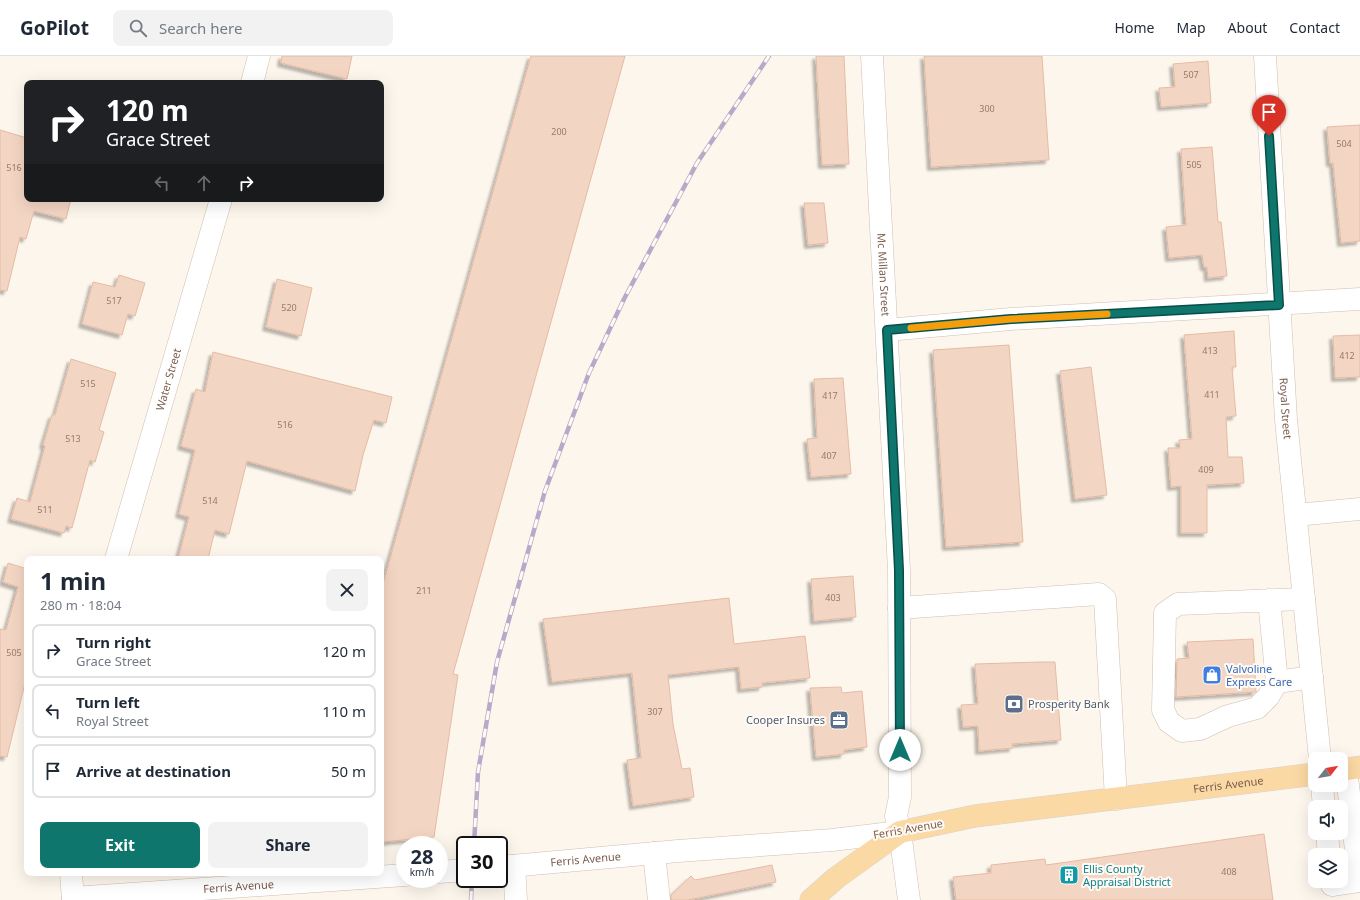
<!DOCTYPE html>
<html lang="en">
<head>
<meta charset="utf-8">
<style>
	body { margin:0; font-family:"Noto Sans",sans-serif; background:#f2f2f3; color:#1f2937; height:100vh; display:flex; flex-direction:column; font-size:15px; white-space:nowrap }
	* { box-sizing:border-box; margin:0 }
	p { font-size:13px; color:#747a83 }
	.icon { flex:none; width:22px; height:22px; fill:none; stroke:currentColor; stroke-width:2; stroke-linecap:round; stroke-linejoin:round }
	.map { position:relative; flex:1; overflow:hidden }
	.sheet { position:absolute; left:24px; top:500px; width:360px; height:320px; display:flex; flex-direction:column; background:#fff; border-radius:8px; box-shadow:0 4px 16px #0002 }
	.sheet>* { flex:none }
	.hud { position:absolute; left:24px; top:24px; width:360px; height:122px; border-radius:8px; box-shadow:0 4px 16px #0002; background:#202124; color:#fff; overflow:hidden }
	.needle { width:26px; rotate:59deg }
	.controls { position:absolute; left:1308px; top:696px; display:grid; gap:8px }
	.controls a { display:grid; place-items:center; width:40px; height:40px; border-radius:8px; background:#fff; box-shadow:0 4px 16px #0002; font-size:20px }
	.speed { position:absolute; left:396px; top:780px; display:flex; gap:8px; font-size:20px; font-weight:700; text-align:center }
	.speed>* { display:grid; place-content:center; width:52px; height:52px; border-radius:50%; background:#fff; box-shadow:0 4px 16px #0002; line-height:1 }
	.speed small { font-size:10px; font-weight:400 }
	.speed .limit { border:2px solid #111; border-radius:6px; background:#fff; color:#111 }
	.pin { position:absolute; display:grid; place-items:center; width:34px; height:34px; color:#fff; margin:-41px -17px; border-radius:50% 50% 50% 0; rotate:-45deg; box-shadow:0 0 4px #0007 }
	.pin .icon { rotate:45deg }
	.me { position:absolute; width:44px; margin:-22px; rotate:0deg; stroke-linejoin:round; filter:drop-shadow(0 0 3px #0008) }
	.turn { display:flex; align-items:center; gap:14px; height:84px; padding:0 16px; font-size:18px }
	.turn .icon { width:52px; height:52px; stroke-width:2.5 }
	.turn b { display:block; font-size:28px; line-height:34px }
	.lanes { display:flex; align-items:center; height:38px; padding:0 16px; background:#0003; justify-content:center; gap:20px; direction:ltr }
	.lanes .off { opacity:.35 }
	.round { display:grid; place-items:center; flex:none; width:42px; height:42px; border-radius:8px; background:#f2f2f3 }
	.overview { display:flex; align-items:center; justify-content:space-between; height:68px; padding:0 16px }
	h1 { font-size:24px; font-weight:700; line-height:30px }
	.primary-button { display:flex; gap:8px; margin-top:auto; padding:8px 16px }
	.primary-button a { flex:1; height:46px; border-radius:8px; background:#0f766e; color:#fff; font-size:16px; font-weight:700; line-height:46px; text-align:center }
	.primary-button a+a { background:#f2f2f3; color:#1f2937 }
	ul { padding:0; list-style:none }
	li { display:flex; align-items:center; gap:12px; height:54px; margin:0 8px 6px; padding:0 8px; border:2px solid #e0e1e3; border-radius:8px }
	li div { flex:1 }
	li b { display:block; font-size:15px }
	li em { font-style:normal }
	header { display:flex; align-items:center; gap:24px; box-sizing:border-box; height:56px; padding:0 20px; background:#fff; border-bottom:1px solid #e0e1e3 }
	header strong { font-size:19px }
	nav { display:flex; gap:22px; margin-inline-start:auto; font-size:14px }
	.search { width:280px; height:36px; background:#f2f2f3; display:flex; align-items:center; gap:10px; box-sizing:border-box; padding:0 14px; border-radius:8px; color:#747a83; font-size:15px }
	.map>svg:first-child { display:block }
	.building { fill:#f3d5c3; stroke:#e6bba3; filter:url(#shadow) }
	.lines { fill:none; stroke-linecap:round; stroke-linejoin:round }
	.minor-casing { stroke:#d1beb0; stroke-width:23 }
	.major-casing { stroke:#dad1cd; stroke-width:23 }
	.minor { stroke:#fff; stroke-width:22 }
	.major { stroke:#fbd9a5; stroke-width:22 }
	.rail-casing { stroke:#b9a8c9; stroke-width:4.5 }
	.rail { stroke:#fffaf3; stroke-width:3; stroke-dasharray:9; stroke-linecap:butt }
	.route-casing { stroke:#0a4d48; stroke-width:10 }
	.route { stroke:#0f766e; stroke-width:7 }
	.slow { stroke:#f59e0b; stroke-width:7 }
	.labels { text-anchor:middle; stroke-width:4; stroke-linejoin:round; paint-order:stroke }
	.number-label { font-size:9px; fill:#987a6a }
	.street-label { font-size:11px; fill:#7a5c4d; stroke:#fffaf3 }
	.shop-label { font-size:11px; fill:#366cbe; stroke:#fffaf3; text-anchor:start }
	.service-label { font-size:11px; fill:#4e5e75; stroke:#fffaf3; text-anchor:start }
	.culture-label { font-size:11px; fill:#0d838f; stroke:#fffaf3; text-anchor:start }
</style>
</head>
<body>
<header>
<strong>GoPilot</strong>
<div class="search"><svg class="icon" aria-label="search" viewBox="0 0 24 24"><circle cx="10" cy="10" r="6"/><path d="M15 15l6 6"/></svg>Search here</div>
<nav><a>Home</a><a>Map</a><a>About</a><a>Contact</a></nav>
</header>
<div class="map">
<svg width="1360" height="844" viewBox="0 0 1360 844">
	<defs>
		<filter id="shadow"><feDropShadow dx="-3.5" dy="3.5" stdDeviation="1" flood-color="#0004"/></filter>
	</defs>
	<rect width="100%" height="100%" fill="#fdf6ec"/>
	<g class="building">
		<polygon points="282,0 352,0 347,23 281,7"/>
		<polygon points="531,0 625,0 453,618 458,619 434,781 381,786 381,535"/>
		<polygon points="816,0 844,0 849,108 822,109"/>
		<polygon points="924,0 1042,0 1049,104 931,111"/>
		<polygon points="1208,5 1211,47 1161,51 1159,32 1175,31 1173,8"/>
		<polygon points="1360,69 1360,185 1341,187 1333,107 1330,107 1327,71"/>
		<polygon points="0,74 27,82 27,143 71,143 66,163 34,155 26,183 20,181 7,235 0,234"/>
		<polygon points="1212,91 1218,166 1221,166 1227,220 1208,222 1207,211 1204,211 1202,199 1169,202 1166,171 1186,169 1181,93"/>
		<polygon points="804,147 824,147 828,187 808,189"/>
		<polygon points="119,219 145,227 135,260 128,258 122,279 82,268 93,226 115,231"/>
		<polygon points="277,223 312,232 301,280 266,271"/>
		<polygon points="1234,275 1236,311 1232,311 1236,360 1226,361 1228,401 1242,401 1244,427 1207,429 1207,477 1181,477 1181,430 1171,431 1168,392 1180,392 1179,384 1192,383 1184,279"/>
		<polygon points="1360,279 1360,321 1335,322 1333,280"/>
		<polygon points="1009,289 1023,486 946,491 933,294"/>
		<polygon points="213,296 392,341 386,367 374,364 363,399 355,435 247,405 229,478 215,474 208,503 178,503 189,461 179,458 195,394 181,390 196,333 205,336"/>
		<polygon points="71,303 116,317 99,374 104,376 95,406 90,404 72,472 66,470 64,477 11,463 17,442 30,446 45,390 43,389 52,359 55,359"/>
		<polygon points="1091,311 1107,439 1075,443 1060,315"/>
		<polygon points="843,322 851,418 811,421 807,383 817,382 814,323"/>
		<polygon points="8,507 27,513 27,619 7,701 0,700 0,573 6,574 18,531 3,526"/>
		<polygon points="853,520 856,561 814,565 811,523"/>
		<polygon points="729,542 734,588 805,580 810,622 762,627 762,631 741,633 739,611 668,619 673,668 682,713 690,712 694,741 633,750 627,704 641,702 632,617 552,626 543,563"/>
		<polygon points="1253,583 1256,636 1176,641 1177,603 1189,602 1187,586"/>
		<polygon points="1039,606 1055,606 1061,684 1012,688 1013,692 979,695 978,670 963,671 961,649 978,648 975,608"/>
		<polygon points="841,631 842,637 862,635 867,691 844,694 844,698 816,701 810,632"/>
		<polygon points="1264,778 1273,844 956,844 953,821 991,817 991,809 1045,803 1046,809"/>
		<polygon points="772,809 776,826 688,844 671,844 671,839 691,820 695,824"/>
	</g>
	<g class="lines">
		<g class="minor-casing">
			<g id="minor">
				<path id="s1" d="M872 0 899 514 900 741 896 760 900 776 909 844"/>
				<path id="s2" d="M1265 0 1286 364 1320 703"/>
				<polyline points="252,27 259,0"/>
				<polyline points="887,274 1011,263 1360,243"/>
				<polyline points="1296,459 1360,453"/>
				<path id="s3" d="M116 503 221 143"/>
				<polyline points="1269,544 1277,626 1268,641 1257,652 1228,660 1200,673 1182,675 1169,666 1163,654 1165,557 1178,548 1304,543"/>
				<polyline points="899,552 1099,538 1105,543 1116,743"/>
				<polyline points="1277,626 1312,621"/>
				<polyline points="1346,714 1360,825"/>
				<polyline points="1322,729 1324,751"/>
				<polyline points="1327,777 1329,799"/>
				<polyline points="654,797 659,844"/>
				<polyline points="514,810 516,844"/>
				<path id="s4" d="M499 811 678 795 832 784 900 776"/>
				<polyline points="439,816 465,814"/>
				<polyline points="71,817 73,844"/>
				<polyline points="1332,829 1360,825"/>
				<path id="s5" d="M73 842 405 819"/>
			</g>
		</g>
		<g class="major-casing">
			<g id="major">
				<polyline points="1341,714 1360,711"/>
				<path id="s6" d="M811 844 836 822 900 776 975 760 1315 718"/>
			</g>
		</g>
		<use href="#minor" class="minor"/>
		<use href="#major" class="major"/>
		<g class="rail-casing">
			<g id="rail">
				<polyline points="474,789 478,716 497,606 545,435 589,317 624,243 697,107 769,0"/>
				<polyline points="471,844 472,823"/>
			</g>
		</g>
		<use href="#rail" class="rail"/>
	</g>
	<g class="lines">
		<g class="route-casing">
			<polyline id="route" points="900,694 899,514 887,274 1011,263 1279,249 1269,80"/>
		</g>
		<use href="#route" class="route"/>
		<polyline class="slow" points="911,272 1011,263 1107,258"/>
	</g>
	<defs>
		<g id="shop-square" transform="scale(1)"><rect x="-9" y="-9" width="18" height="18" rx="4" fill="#3f7fe0" stroke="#fffaf3"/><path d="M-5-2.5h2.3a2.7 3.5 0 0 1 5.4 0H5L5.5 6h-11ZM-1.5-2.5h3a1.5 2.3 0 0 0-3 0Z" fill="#fff"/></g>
		<g id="bank-square" transform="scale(1)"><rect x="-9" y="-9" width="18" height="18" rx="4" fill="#5c6f8a" stroke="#fffaf3"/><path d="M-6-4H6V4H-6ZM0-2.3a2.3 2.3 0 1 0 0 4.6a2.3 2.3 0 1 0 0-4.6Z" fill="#fff"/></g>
		<g id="office-square" transform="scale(1)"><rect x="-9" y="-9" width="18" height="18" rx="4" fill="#5c6f8a" stroke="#fffaf3"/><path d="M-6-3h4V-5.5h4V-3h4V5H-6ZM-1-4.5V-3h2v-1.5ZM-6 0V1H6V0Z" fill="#fff"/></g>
		<g id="building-square" transform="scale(1)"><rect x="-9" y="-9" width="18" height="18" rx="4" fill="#0f9aa8" stroke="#fffaf3"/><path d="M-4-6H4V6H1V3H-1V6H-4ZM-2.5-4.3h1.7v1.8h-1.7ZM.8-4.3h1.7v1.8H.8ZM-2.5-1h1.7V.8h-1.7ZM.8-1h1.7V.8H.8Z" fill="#fff"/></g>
	</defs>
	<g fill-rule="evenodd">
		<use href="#shop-square" x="1212" y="619"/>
		<use href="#bank-square" x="1014" y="648"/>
		<use href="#office-square" x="839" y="664"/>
		<use href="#building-square" x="1069" y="819"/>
	</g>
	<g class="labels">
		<g class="number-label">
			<text x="1191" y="22">507</text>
			<text x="987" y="56">300</text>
			<text x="559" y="79">200</text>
			<text x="1344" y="91">504</text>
			<text x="1194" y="112">505</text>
			<text x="14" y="115">516</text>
			<text x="114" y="248">517</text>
			<text x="289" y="255">520</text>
			<text x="1210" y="298">413</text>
			<text x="1347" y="303">412</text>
			<text x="88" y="331">515</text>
			<text x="1212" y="342">411</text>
			<text x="830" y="343">417</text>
			<text x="285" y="372">516</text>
			<text x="73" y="386">513</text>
			<text x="829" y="403">407</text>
			<text x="1206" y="417">409</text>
			<text x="210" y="448">514</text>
			<text x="45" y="457">511</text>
			<text x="424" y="538">211</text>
			<text x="833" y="545">403</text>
			<text x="14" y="600">505</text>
			<text x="655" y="659">307</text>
			<text x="1229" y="819">408</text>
		</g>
		<g class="street-label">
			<text dy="4" stroke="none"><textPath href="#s1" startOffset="219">Mc Millan Street</textPath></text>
			<text dy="4" stroke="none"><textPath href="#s3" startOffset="187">Water Street</textPath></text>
			<text dy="4" stroke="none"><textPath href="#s2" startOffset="353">Royal Street</textPath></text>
			<text dy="4" stroke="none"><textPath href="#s6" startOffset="444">Ferris Avenue</textPath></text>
			<text transform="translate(908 773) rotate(-10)" y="4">Ferris Avenue</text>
			<text dy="4" stroke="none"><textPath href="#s4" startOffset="87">Ferris Avenue</textPath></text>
			<text dy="4" stroke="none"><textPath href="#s5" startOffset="166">Ferris Avenue</textPath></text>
		</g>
		<g class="shop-label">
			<text x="1226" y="617">Valvoline<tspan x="1226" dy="13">Express Care</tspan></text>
		</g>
		<g class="service-label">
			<text x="1028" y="652">Prosperity Bank</text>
			<text x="825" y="668" text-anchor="end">Cooper Insures</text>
		</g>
		<g class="culture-label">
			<text x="1083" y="817">Ellis County<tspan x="1083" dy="13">Appraisal District</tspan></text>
		</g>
	</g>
</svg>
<div class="controls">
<a><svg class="needle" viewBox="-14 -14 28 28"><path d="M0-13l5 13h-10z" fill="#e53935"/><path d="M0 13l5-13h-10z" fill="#747a83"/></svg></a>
<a><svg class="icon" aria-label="sound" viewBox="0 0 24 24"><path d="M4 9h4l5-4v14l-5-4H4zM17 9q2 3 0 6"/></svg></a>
<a><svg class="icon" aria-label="layers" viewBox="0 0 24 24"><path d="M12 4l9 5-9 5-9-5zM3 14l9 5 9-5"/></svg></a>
</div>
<div class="speed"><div>28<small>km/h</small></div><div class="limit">30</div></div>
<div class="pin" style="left:1269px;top:80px;background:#d93025"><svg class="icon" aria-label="arrive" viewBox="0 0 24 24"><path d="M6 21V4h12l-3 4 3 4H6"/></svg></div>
<svg class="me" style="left:900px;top:694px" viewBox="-20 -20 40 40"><circle r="19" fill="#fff"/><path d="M0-13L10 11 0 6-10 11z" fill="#0f766e"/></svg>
<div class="hud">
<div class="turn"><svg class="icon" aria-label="right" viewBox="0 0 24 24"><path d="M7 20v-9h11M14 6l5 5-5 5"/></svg><div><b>120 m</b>Grace Street</div></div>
<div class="lanes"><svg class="icon off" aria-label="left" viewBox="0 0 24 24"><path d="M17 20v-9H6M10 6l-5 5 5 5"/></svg><svg class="icon off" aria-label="ahead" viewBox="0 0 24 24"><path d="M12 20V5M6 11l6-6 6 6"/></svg><svg class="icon" aria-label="right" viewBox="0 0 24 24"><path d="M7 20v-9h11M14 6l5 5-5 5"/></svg></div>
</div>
<section class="sheet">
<div class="overview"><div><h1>1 min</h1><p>280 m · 18:04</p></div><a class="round"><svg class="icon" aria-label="close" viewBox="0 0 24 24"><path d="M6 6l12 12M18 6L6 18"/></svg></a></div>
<ul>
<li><svg class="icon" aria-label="right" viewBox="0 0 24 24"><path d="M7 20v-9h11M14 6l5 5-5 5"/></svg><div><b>Turn right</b><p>Grace Street</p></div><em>120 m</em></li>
<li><svg class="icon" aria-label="left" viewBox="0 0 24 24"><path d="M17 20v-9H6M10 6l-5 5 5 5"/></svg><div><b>Turn left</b><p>Royal Street</p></div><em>110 m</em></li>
<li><svg class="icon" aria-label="arrive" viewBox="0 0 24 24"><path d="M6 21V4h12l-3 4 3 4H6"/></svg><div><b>Arrive at destination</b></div><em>50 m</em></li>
</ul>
<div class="primary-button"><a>Exit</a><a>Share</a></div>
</section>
</div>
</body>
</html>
